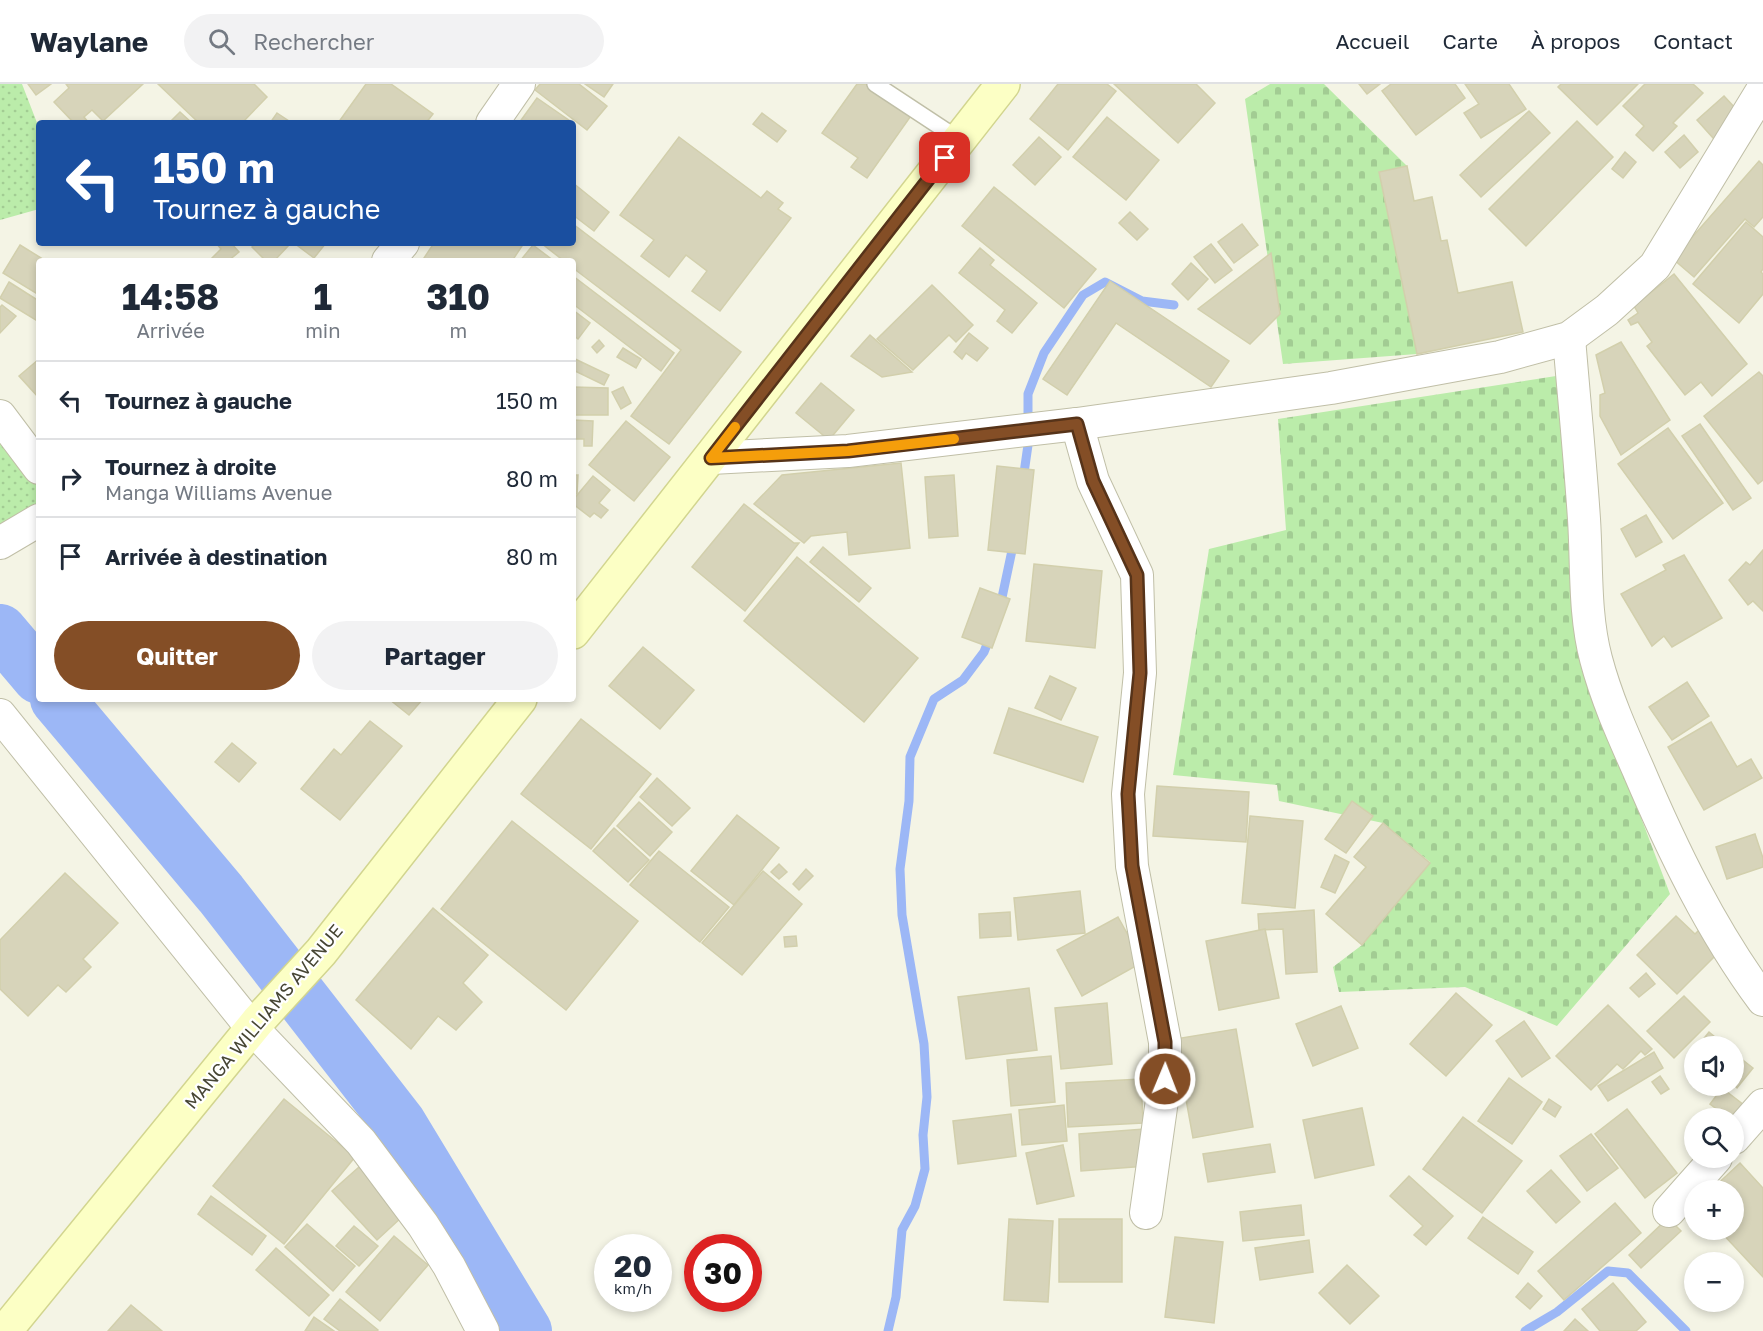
<!DOCTYPE html>
<html lang="fr">
<head>
<meta charset="utf-8">
<style>
	body { margin:0; font-family:"Golos Text",sans-serif; background:#f2f2f3; color:#1f2937; height:100vh; display:flex; flex-direction:column; font-size:22px; white-space:nowrap }
	* { box-sizing:border-box; margin:0 }
	p { font-size:20px; color:#747a83 }
	.icon { flex:none; width:33px; height:33px; fill:none; stroke:currentColor; stroke-width:2; stroke-linecap:round; stroke-linejoin:round }
	.map { position:relative; flex:1; overflow:hidden }
	.drawer { position:absolute; left:36px; top:174px; width:540px; height:444px; display:flex; flex-direction:column; background:#fff; border-radius:6px; box-shadow:0 3px 9px #0003 }
	.drawer>* { flex:none }
	.hud { position:absolute; left:36px; top:36px; width:540px; height:126px; border-radius:6px; box-shadow:0 3px 9px #0003; background:#1a4fa0; color:#fff; overflow:hidden }
	.controls { position:absolute; left:1684px; top:952px; display:grid; gap:12px }
	.controls a { display:grid; place-items:center; width:60px; height:60px; border-radius:50%; background:#fff; box-shadow:0 3px 9px #0003; font-size:30px }
	.speed { position:absolute; left:594px; top:1150px; display:flex; gap:12px; font-size:30px; font-weight:700; text-align:center }
	.speed>* { display:grid; place-content:center; width:78px; height:78px; border-radius:50%; background:#fff; box-shadow:0 3px 9px #0003; line-height:1 }
	.speed small { font-size:15px; font-weight:400 }
	.speed .limit { border:9px solid #d22; background:#fff; color:#111 }
	.pin { position:absolute; display:grid; place-items:center; width:51px; height:51px; color:#fff; margin:-26px; border-radius:12px; box-shadow:0 3px 9px #0006 }
	.me { position:absolute; width:66px; margin:-33px; rotate:1deg; stroke-linejoin:round; filter:drop-shadow(0 0 4px #0008) }
	.turn { display:flex; align-items:center; gap:21px; height:126px; padding:0 18px; font-size:27px }
	.turn .icon { width:78px; height:78px; stroke-width:2.5 }
	.turn b { display:block; font-size:42px; line-height:51px }
	.eta { display:flex; justify-content:space-evenly; align-items:center; height:102px; text-align:center }
	.eta b { font-size:36px; font-weight:700; line-height:42px }
	.primary-button { display:flex; gap:12px; margin-top:auto; padding:12px 18px }
	.primary-button a { flex:1; height:69px; border-radius:36px; background:#844e26; color:#fff; font-size:24px; font-weight:700; line-height:69px; text-align:center }
	.primary-button a+a { background:#f2f2f3; color:#1f2937 }
	ul { padding:0; list-style:none }
	li { display:flex; align-items:center; gap:18px; height:78px; padding:0 18px; border-top:2px solid #e0e1e3 }
	li div { flex:1 }
	li b { display:block; font-size:22px }
	li em { font-style:normal }
	header { display:flex; align-items:center; gap:36px; box-sizing:border-box; height:84px; padding:0 30px; background:#fff; border-bottom:2px solid #e0e1e3 }
	header strong { font-size:28px }
	nav { display:flex; gap:33px; margin-inline-start:auto; font-size:21px }
	.search { width:420px; height:54px; background:#f2f2f3; display:flex; align-items:center; gap:15px; box-sizing:border-box; padding:0 21px; border-radius:33px; color:#747a83; font-size:22px }
	.map>svg:first-child { display:block }
	.grass { fill:url(#grass-dots) }
	.cemetery { fill:url(#cemetery-stones) }
	.lines { fill:none; stroke-linecap:round; stroke-linejoin:round }
	.stream { stroke:#9cb7f6; stroke-width:9 }
	.river { stroke:#9cb7f6; stroke-width:54 }
	.building { fill:#d7d4ba; stroke:#d2cfac; stroke-width:1.5 }
	.lane-casing { stroke:#c0bfa7; stroke-width:18 }
	.street-casing { stroke:#c0bfa7; stroke-width:34 }
	.secondary-casing { stroke:#d2d58f; stroke-width:36 }
	.lane { stroke:#fff; stroke-width:15 }
	.street { stroke:#fff; stroke-width:32 }
	.secondary { stroke:#fcffc5; stroke-width:33 }
	.route-casing { stroke:#563319; stroke-width:15 }
	.route { stroke:#844e26; stroke-width:10 }
	.slow { stroke:#f59e0b; stroke-width:10 }
	.labels { text-anchor:middle; stroke-width:4.5; stroke-linejoin:round; paint-order:stroke }
	.street-label { font-size:18px; fill:#474634; stroke:#fff }
</style>
</head>
<body>
<header>
<strong>Waylane</strong>
<div class="search"><svg class="icon" aria-label="search" viewBox="0 0 24 24"><circle cx="10" cy="10" r="6"/><path d="M15 15l6 6"/></svg>Rechercher</div>
<nav><a>Accueil</a><a>Carte</a><a>À propos</a><a>Contact</a></nav>
</header>
<div class="map">
<svg width="1763" height="1247" viewBox="0 0 1763 1247">
	<defs>
		<pattern id="grass-dots" width="8" height="8" patternUnits="userSpaceOnUse" patternTransform="scale(1.5)"><rect width="8" height="8" fill="#bbecaa"/><path d="M2 2h.1M6 6h.1" fill="none" stroke="#a2cc93" stroke-width="1.8" stroke-linecap="round"/></pattern>
		<pattern id="cemetery-stones" width="16" height="16" patternUnits="userSpaceOnUse" patternTransform="scale(1.5)"><rect width="16" height="16" fill="#bbecaa"/><path d="M2 7V4a2 2 0 0 1 4 0v3zM10 15v-3a2 2 0 0 1 4 0v3z" fill="#a2cc93"/></pattern>
	</defs>
	<rect width="100%" height="100%" fill="#f4f4e5"/>
	<g class="grass">
		<polygon points="0,0 22,0 39,44 39,125 0,136"/>
		<polygon points="0,332 39,384 39,436 0,459"/>
	</g>
	<g class="cemetery">
		<polygon points="1270,0 1324,0 1407,82 1379,88 1417,270 1283,280 1245,15"/>
		<polygon points="1556,292 1580,573 1670,810 1557,942 1465,903 1339,908 1333,883 1362,861 1430,778 1383,739 1279,717 1277,701 1173,691 1209,465 1286,446 1278,335"/>
	</g>
	<g class="lines">
		<g class="stream">
			<polyline points="1023,396 1028,361 1028,310 1044,269 1083,211 1105,198 1142,217 1174,221"/>
			<polyline points="1000,523 1014,457"/>
			<polyline points="888,1247 896,1213 902,1146 915,1122 925,1085 923,1051 927,1013 924,960 902,831 900,785 909,717 910,673 934,615 963,596 984,568 991,550"/>
			<polyline points="1525,1247 1557,1228 1608,1187 1628,1189 1686,1247"/>
		</g>
		<g class="river">
			<polyline points="0,547 39,593"/>
			<polyline points="57,615 221,810 399,1039 525,1247"/>
		</g>
	</g>
	<g class="building">
		<polygon points="28,0 51,0 36,11"/>
		<polygon points="66,0 143,0 103,37 92,26 84,33 89,39 74,39 54,18 69,4"/>
		<polygon points="158,0 254,0 267,13 242,39 199,39"/>
		<polygon points="366,0 391,0 433,30 426,39 338,39"/>
		<polygon points="540,0 579,0 607,22 587,46 535,6"/>
		<polygon points="585,0 613,0 604,13"/>
		<polygon points="857,0 872,0 913,29 867,94 851,83 858,74 822,49"/>
		<polygon points="1058,0 1107,0 1116,7 1068,66 1030,35"/>
		<polygon points="1114,0 1196,0 1215,19 1178,59"/>
		<polygon points="1359,0 1380,0 1367,10"/>
		<polygon points="1391,0 1455,0 1465,14 1416,51 1382,7"/>
		<polygon points="1465,0 1509,0 1526,25 1481,54 1464,29 1479,20"/>
		<polygon points="1561,0 1638,0 1597,41 1558,3"/>
		<polygon points="1645,0 1693,0 1703,9 1673,39 1677,42 1653,67 1636,51 1644,42 1623,22"/>
		<polygon points="1724,12 1748,38 1721,63 1697,36"/>
		<polygon points="537,14 573,39 519,39"/>
		<polygon points="1529,27 1550,49 1481,113 1460,91"/>
		<polygon points="180,28 192,39 169,39"/>
		<polygon points="277,29 292,39 270,39"/>
		<polygon points="762,29 786,47 777,58 753,40"/>
		<polygon points="1107,33 1159,76 1126,116 1073,73"/>
		<polygon points="1577,37 1613,73 1526,162 1489,125"/>
		<polygon points="1684,51 1698,68 1680,84 1665,68"/>
		<polygon points="679,53 761,114 767,107 783,119 778,125 791,134 720,227 692,207 707,187 686,171 669,193 641,172 654,156 620,131"/>
		<polygon points="1039,53 1061,73 1035,101 1013,81"/>
		<polygon points="1625,68 1636,78 1623,94 1612,85"/>
		<polygon points="1759,77 1763,81 1763,133 1754,143 1745,135 1694,193 1673,175"/>
		<polygon points="1407,82 1414,117 1432,113 1441,157 1447,156 1458,209 1512,198 1523,248 1417,270 1379,88"/>
		<polygon points="573,99 609,128 594,147 573,131"/>
		<polygon points="994,103 1096,185 1064,224 962,142"/>
		<polygon points="1130,128 1148,145 1137,156 1119,139"/>
		<polygon points="1746,138 1763,153 1763,185 1761,188 1763,190 1763,210 1739,239 1693,200"/>
		<polygon points="573,140 741,268 669,360 631,332 681,266 573,184 573,177 564,177 541,159 573,159"/>
		<polygon points="1242,140 1258,161 1234,179 1218,158"/>
		<polygon points="216,159 231,159 239,168 228,177 209,177 221,165"/>
		<polygon points="256,159 289,159 290,160 274,177 266,177 252,163"/>
		<polygon points="294,159 326,159 314,174"/>
		<polygon points="434,159 524,159 512,177 422,177"/>
		<polygon points="1211,160 1232,186 1215,199 1194,173"/>
		<polygon points="20,161 46,177 39,177 39,211 3,189"/>
		<polygon points="533,161 554,177 520,177"/>
		<polygon points="980,164 994,176 990,181 1037,219 1012,249 997,237 1005,226 959,189"/>
		<polygon points="1271,169 1280,230 1250,260 1198,225"/>
		<polygon points="1191,179 1208,195 1188,216 1172,200"/>
		<polygon points="1674,190 1747,280 1712,312 1701,298 1685,311 1647,262 1652,258 1638,238 1631,241 1628,236 1638,229 1634,222"/>
		<polygon points="573,192 674,269 661,287 573,220"/>
		<polygon points="1110,197 1229,277 1211,303 1116,239 1067,311 1043,295"/>
		<polygon points="9,198 39,217 39,238 0,214"/>
		<polygon points="932,201 973,241 956,258 949,251 913,286 877,255"/>
		<polygon points="2,221 16,232 0,249 0,223"/>
		<polygon points="573,226 590,239 578,255 573,251"/>
		<polygon points="969,249 988,264 977,277 966,269 962,275 954,268"/>
		<polygon points="870,251 912,288 882,293 851,272"/>
		<polygon points="599,256 604,262 597,269 592,263"/>
		<polygon points="1621,258 1670,336 1621,371 1600,332 1600,311 1605,309 1596,271"/>
		<polygon points="623,264 641,275 636,284 617,273"/>
		<polygon points="573,274 609,291 604,301 573,286"/>
		<polygon points="39,275 39,314 19,292"/>
		<polygon points="1759,288 1763,292 1763,396 1758,400 1704,332"/>
		<polygon points="821,299 854,326 829,356 796,329"/>
		<polygon points="573,303 608,304 608,331 573,331"/>
		<polygon points="623,303 631,319 621,325 612,308"/>
		<polygon points="573,336 593,337 592,362 584,362 584,355 573,355"/>
		<polygon points="626,337 670,373 634,417 589,381"/>
		<polygon points="1700,340 1751,414 1733,426 1682,352"/>
		<polygon points="1668,344 1723,419 1673,455 1618,380"/>
		<polygon points="901,379 910,464 849,471 847,448 811,452 804,459 754,420 782,391"/>
		<polygon points="997,382 1034,386 1025,470 988,466"/>
		<polygon points="573,391 578,391 577,410 573,410"/>
		<polygon points="954,391 958,452 929,454 925,393"/>
		<polygon points="593,392 610,406 599,419 608,426 601,434 594,429 590,433 573,420 573,416"/>
		<polygon points="744,420 794,459 799,459 745,527 692,483"/>
		<polygon points="1646,431 1662,458 1636,473 1621,445"/>
		<polygon points="823,463 871,504 859,518 810,478"/>
		<polygon points="1763,466 1763,527 1753,517 1748,521 1729,496 1746,478 1750,481"/>
		<polygon points="1684,471 1722,534 1672,563 1664,552 1652,562 1621,510 1666,486 1663,481"/>
		<polygon points="797,473 918,574 864,638 744,537"/>
		<polygon points="1034,480 1102,487 1095,564 1026,557"/>
		<polygon points="980,504 1010,515 992,564 962,553"/>
		<polygon points="643,563 694,606 660,645 609,602"/>
		<polygon points="1050,592 1076,604 1061,636 1035,624"/>
		<polygon points="1687,598 1709,632 1672,656 1649,623"/>
		<polygon points="389,615 423,615 409,631"/>
		<polygon points="1009,624 1098,653 1083,698 994,669"/>
		<polygon points="581,635 651,690 591,765 521,710"/>
		<polygon points="370,637 402,662 340,736 301,705 334,665 341,671"/>
		<polygon points="1711,638 1737,683 1751,675 1762,694 1704,726 1668,663"/>
		<polygon points="232,659 256,679 239,698 215,678"/>
		<polygon points="657,694 690,724 672,742 640,713"/>
		<polygon points="1157,702 1249,708 1246,758 1153,752"/>
		<polygon points="1352,717 1373,732 1346,769 1325,755"/>
		<polygon points="639,718 672,748 650,772 617,742"/>
		<polygon points="737,731 779,764 734,821 691,787"/>
		<polygon points="1250,732 1303,737 1295,824 1242,819"/>
		<polygon points="512,737 638,837 566,926 441,825"/>
		<polygon points="1383,739 1430,779 1362,861 1326,830 1366,783 1354,773"/>
		<polygon points="614,744 649,776 628,798 593,767"/>
		<polygon points="1755,750 1763,774 1763,783 1727,795 1716,763"/>
		<polygon points="659,767 729,823 700,858 630,801"/>
		<polygon points="1335,771 1349,778 1335,809 1321,803"/>
		<polygon points="779,780 787,788 779,795 771,788"/>
		<polygon points="806,785 813,792 799,806 793,800"/>
		<polygon points="763,787 802,820 742,891 702,859"/>
		<polygon points="65,789 118,839 83,875 91,883 66,908 58,901 28,932 0,905 0,856"/>
		<polygon points="1080,807 1085,849 1018,856 1014,814"/>
		<polygon points="433,824 488,871 463,899 482,918 456,946 438,932 411,965 356,916"/>
		<polygon points="1314,826 1317,888 1286,890 1283,845 1259,846 1258,830"/>
		<polygon points="1010,828 1011,852 980,854 979,830"/>
		<polygon points="1676,832 1695,850 1699,846 1720,867 1677,910 1637,871"/>
		<polygon points="1118,833 1143,878 1082,912 1057,866"/>
		<polygon points="1265,845 1279,914 1219,926 1206,857"/>
		<polygon points="796,852 797,862 785,863 784,853"/>
		<polygon points="1646,889 1655,900 1639,913 1630,904"/>
		<polygon points="1029,904 1037,966 966,975 958,913"/>
		<polygon points="1456,909 1492,941 1446,992 1410,960"/>
		<polygon points="1684,912 1710,938 1674,974 1647,947"/>
		<polygon points="1107,919 1112,980 1061,985 1055,924"/>
		<polygon points="1608,921 1652,965 1645,971 1641,967 1623,985 1617,980 1591,1006 1556,972"/>
		<polygon points="1341,922 1358,964 1313,982 1296,940"/>
		<polygon points="1524,937 1550,974 1522,993 1496,957"/>
		<polygon points="1236,945 1253,1043 1193,1054 1175,955"/>
		<polygon points="1709,948 1727,963 1697,963"/>
		<polygon points="1695,965 1695,983 1686,976"/>
		<polygon points="1654,968 1663,984 1608,1017 1598,1002"/>
		<polygon points="1734,969 1753,984 1737,1004 1734,1001"/>
		<polygon points="1051,972 1055,1018 1011,1022 1007,976"/>
		<polygon points="1660,992 1669,1005 1661,1010 1652,998"/>
		<polygon points="1509,994 1542,1018 1512,1060 1478,1037"/>
		<polygon points="1141,995 1143,1039 1068,1043 1066,999"/>
		<polygon points="1722,1004 1753,1028 1730,1035 1710,1020"/>
		<polygon points="284,1015 355,1073 284,1160 213,1102"/>
		<polygon points="1549,1015 1561,1023 1555,1033 1543,1025"/>
		<polygon points="1064,1021 1067,1057 1022,1061 1019,1026"/>
		<polygon points="1362,1024 1374,1081 1315,1094 1303,1036"/>
		<polygon points="1627,1025 1677,1089 1645,1114 1595,1050"/>
		<polygon points="1011,1030 1016,1072 958,1080 953,1037"/>
		<polygon points="1463,1033 1522,1077 1482,1129 1423,1085"/>
		<polygon points="1144,1045 1147,1082 1081,1087 1079,1050"/>
		<polygon points="1591,1050 1618,1084 1587,1107 1560,1072"/>
		<polygon points="1270,1060 1275,1088 1208,1098 1203,1070"/>
		<polygon points="1063,1061 1074,1112 1037,1120 1026,1069"/>
		<polygon points="1740,1079 1763,1104 1763,1193 1719,1146 1734,1146 1734,1107 1710,1107"/>
		<polygon points="359,1083 403,1132 377,1156 332,1107"/>
		<polygon points="1551,1086 1580,1118 1556,1139 1527,1107"/>
		<polygon points="1409,1092 1453,1132 1426,1161 1414,1151 1423,1142 1390,1112"/>
		<polygon points="211,1112 266,1152 252,1171 198,1130"/>
		<polygon points="1615,1119 1641,1149 1564,1216 1538,1187"/>
		<polygon points="1301,1121 1304,1151 1243,1157 1240,1128"/>
		<polygon points="1483,1133 1533,1168 1518,1190 1468,1154"/>
		<polygon points="1668,1134 1681,1147 1641,1184 1629,1171"/>
		<polygon points="1009,1135 1053,1137 1048,1218 1004,1216"/>
		<rect x="1059" y="1135" width="63" height="63"/>
		<polygon points="307,1140 355,1182 333,1207 285,1163"/>
		<polygon points="354,1142 378,1162 359,1182 336,1162"/>
		<polygon points="394,1152 428,1181 380,1237 346,1208"/>
		<polygon points="1175,1153 1223,1158 1214,1239 1165,1233"/>
		<polygon points="1309,1156 1313,1188 1260,1196 1255,1164"/>
		<polygon points="276,1164 329,1211 309,1232 256,1186"/>
		<polygon points="1347,1181 1379,1212 1350,1240 1319,1209"/>
		<polygon points="1528,1199 1542,1212 1530,1225 1516,1213"/>
		<polygon points="1613,1199 1646,1238 1636,1247 1600,1247 1582,1225"/>
		<polygon points="340,1215 378,1246 377,1247 340,1247 324,1235"/>
		<polygon points="131,1221 162,1247 108,1247"/>
		<polygon points="314,1233 334,1247 305,1247"/>
		<polygon points="1575,1235 1588,1247 1564,1247"/>
	</g>
	<g class="lines">
		<g class="lane-casing">
			<polyline id="lane" points="875,0 960,56"/>
		</g>
		<g class="street-casing">
			<g id="street">
				<polyline points="492,39 519,0"/>
				<polyline points="388,177 403,159"/>
				<path d="M1569 254C1574 314 1580 375 1584 435 1587 481 1584 530 1596 575 1606 613 1622 649 1638 685 1672 765 1711 846 1763 916"/>
				<polyline points="0,332 39,384"/>
				<polyline points="1077,340 1093,397 1137,491 1140,589 1128,710 1132,782 1165,958 1165,995 1146,1129"/>
				<polyline points="711,374 848,367 1077,340 1331,304 1500,273 1569,254 1607,226 1655,182 1763,5"/>
				<polyline points="0,459 39,436"/>
				<polyline points="0,631 252,944 361,1058 423,1141 449,1182 483,1247"/>
				<polyline points="1734,1054 1763,1021"/>
				<polyline points="1669,1127 1716,1074"/>
			</g>
		</g>
		<g class="secondary-casing">
			<g id="secondary">
				<polyline points="573,548 1003,0"/>
				<polyline points="5,1247 258,937 321,868 520,615"/>
			</g>
		</g>
		<use href="#lane" class="lane"/>
		<use href="#street" class="street"/>
		<use href="#secondary" class="secondary"/>
	</g>
	<g class="lines">
		<g class="route-casing">
			<polyline id="route" points="945,74 711,374 848,367 1077,340 1093,397 1137,491 1140,589 1128,710 1132,782 1165,958 1165,995"/>
		</g>
		<use href="#route" class="route"/>
		<polyline class="slow" points="735,343 711,374 848,367 954,355"/>
	</g>
	<g class="labels">
		<g class="street-label">
			<text transform="translate(264 933) rotate(-50)" y="6">MANGA WILLIAMS AVENUE</text>
		</g>
	</g>
</svg>
<div class="controls">
<a><svg class="icon" aria-label="sound" viewBox="0 0 24 24"><path d="M4 9h4l5-4v14l-5-4H4zM17 9q2 3 0 6"/></svg></a>
<a><svg class="icon" aria-label="search" viewBox="0 0 24 24"><circle cx="10" cy="10" r="6"/><path d="M15 15l6 6"/></svg></a>
<a>+</a>
<a>−</a>
</div>
<div class="speed"><div>20<small>km/h</small></div><div class="limit">30</div></div>
<div class="pin" style="left:945px;top:74px;background:#d93025"><svg class="icon" aria-label="arrive" viewBox="0 0 24 24"><path d="M6 21V4h12l-3 4 3 4H6"/></svg></div>
<svg class="me" style="left:1165px;top:995px" viewBox="-20 -20 40 40"><circle r="17" fill="#844e26" stroke="#fff" stroke-width="3"/><path d="M0-11L8 9 0 5-8 9z" fill="#fff"/></svg>
<div class="hud">
<div class="turn"><svg class="icon" aria-label="left" viewBox="0 0 24 24"><path d="M17 20v-9H6M10 6l-5 5 5 5"/></svg><div><b>150 m</b>Tournez à gauche</div></div>
</div>
<section class="drawer">
<div class="eta">
<div><b>14:58</b><p>Arrivée</p></div>
<div><b>1</b><p>min</p></div>
<div><b>310</b><p>m</p></div>
</div>
<ul>
<li><svg class="icon" aria-label="left" viewBox="0 0 24 24"><path d="M17 20v-9H6M10 6l-5 5 5 5"/></svg><div><b>Tournez à gauche</b></div><em>150 m</em></li>
<li><svg class="icon" aria-label="right" viewBox="0 0 24 24"><path d="M7 20v-9h11M14 6l5 5-5 5"/></svg><div><b>Tournez à droite</b><p>Manga Williams Avenue</p></div><em>80 m</em></li>
<li><svg class="icon" aria-label="arrive" viewBox="0 0 24 24"><path d="M6 21V4h12l-3 4 3 4H6"/></svg><div><b>Arrivée à destination</b></div><em>80 m</em></li>
</ul>
<div class="primary-button"><a>Quitter</a><a>Partager</a></div>
</section>
</div>
</body>
</html>
